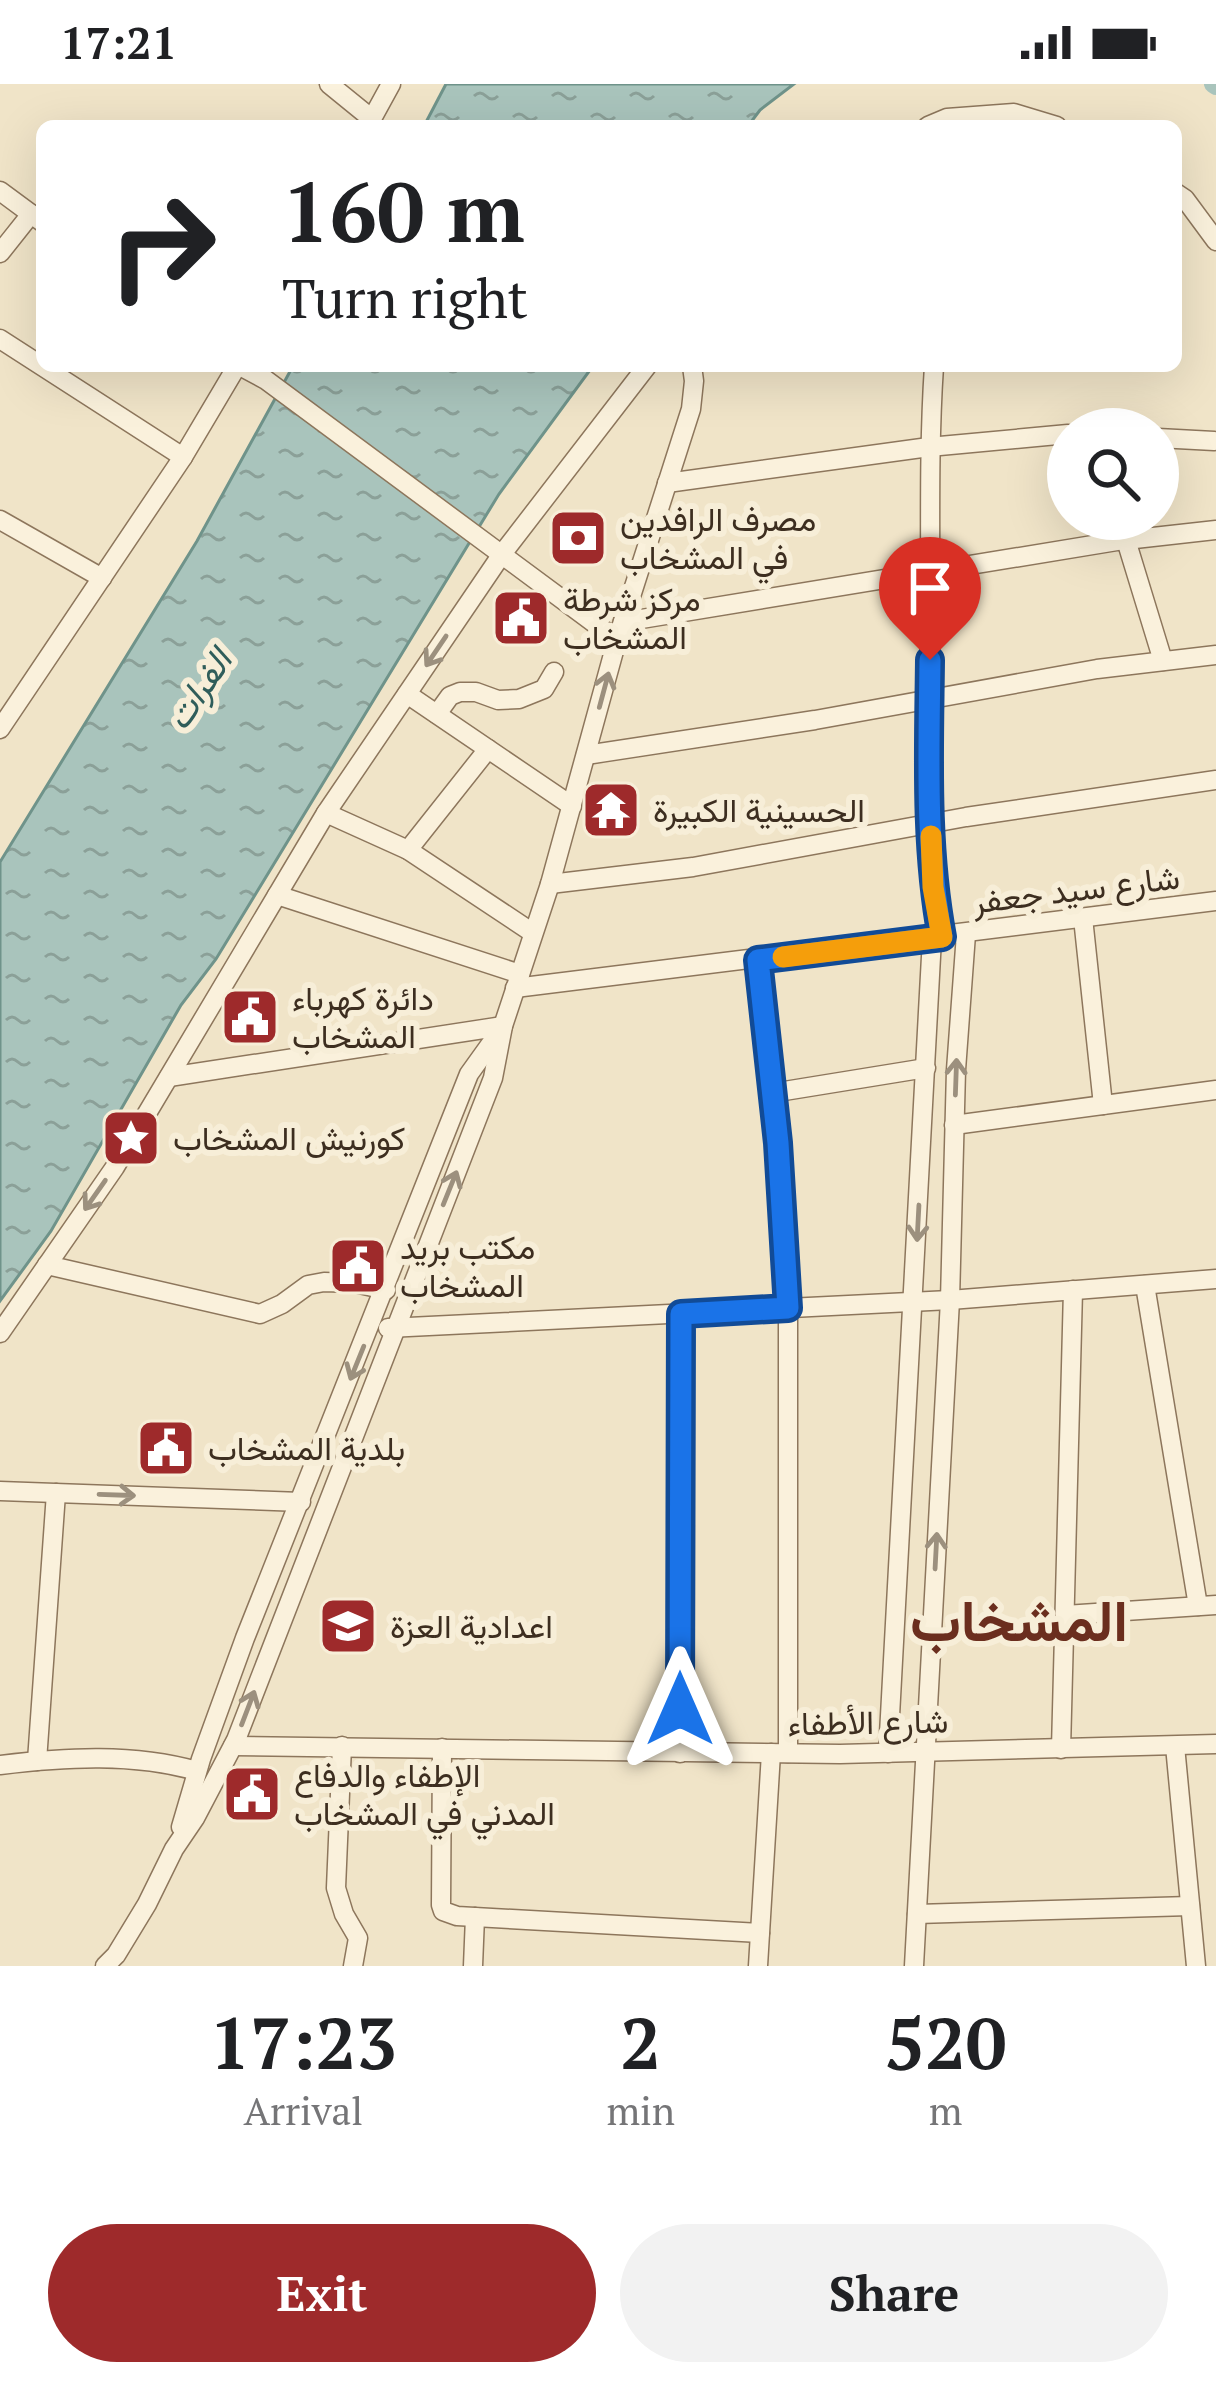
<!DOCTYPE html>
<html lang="en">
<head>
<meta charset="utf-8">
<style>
	body { margin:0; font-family:"PT Serif",Vazirmatn,serif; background:#f2f2f2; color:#202124; height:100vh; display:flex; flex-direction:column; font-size:45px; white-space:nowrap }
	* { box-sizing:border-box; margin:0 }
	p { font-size:39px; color:#757577 }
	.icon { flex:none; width:66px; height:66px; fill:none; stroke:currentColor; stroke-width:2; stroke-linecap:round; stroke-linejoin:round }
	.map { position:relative; height:1882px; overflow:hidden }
	.panel { display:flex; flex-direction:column; background:#fff; flex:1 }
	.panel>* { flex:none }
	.guide { position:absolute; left:36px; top:36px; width:1146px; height:252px; border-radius:18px; box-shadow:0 12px 48px #0002; background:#fff; color:#202124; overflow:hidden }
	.buttons { position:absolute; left:1047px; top:324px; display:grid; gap:24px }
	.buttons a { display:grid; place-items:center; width:132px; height:132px; border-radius:50%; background:#fff; box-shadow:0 12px 48px #0002; font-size:60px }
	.pin { position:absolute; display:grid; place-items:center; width:102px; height:102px; color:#fff; margin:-123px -51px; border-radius:50% 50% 50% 0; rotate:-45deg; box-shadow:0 0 12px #0007 }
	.pin .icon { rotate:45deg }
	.me { position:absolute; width:132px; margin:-66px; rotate:0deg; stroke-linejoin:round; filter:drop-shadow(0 0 9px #0008) }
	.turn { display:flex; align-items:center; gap:42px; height:252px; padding:0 48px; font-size:54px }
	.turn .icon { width:156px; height:156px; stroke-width:2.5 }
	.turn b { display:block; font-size:84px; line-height:102px }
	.eta { display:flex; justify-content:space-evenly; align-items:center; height:204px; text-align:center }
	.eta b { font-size:72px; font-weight:600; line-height:84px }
	.cta { display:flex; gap:24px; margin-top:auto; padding:24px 48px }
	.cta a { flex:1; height:138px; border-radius:72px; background:#9e2a2b; color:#fff; font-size:48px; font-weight:600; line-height:138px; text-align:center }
	.cta a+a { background:#f2f2f2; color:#202124 }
	.status { display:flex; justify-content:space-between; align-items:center; height:84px; padding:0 60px; background:#fff; direction:ltr }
	.status svg { height:33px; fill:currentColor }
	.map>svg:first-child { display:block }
	.water { fill:url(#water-ripples); stroke:#6f938a; stroke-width:3 }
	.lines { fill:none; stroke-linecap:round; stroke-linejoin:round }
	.canal { stroke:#a9c4bc; stroke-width:18 }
	.minor-casing { stroke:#8d765c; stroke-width:21 }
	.minor { stroke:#faf1dc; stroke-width:18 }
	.oneway { stroke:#9c907e }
	.route-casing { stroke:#114b97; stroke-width:30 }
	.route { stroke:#1a73e8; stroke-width:21 }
	.slow { stroke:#f59e0b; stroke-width:21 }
	.labels { text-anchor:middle; stroke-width:12; stroke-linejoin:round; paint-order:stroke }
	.poi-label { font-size:33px; fill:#3d2e20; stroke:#f7eed8; text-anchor:start }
	.street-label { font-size:33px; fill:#3d2e20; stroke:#f7eed8 }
	.water-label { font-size:36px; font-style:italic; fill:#2f5d5a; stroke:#f7eed8 }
	.town-label { font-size:57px; font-weight:bold; fill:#6b2e1e; stroke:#f7eed8 }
</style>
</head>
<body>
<div class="status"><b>17:21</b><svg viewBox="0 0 49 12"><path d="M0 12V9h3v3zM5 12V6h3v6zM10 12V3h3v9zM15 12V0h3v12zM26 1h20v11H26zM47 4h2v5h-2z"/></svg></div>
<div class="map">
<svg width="1216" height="1882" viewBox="0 0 1216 1882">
	<defs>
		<pattern id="water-ripples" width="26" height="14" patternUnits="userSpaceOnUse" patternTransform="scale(3)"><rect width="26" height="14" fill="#a9c4bc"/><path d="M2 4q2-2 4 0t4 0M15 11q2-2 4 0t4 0" fill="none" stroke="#8ba098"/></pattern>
	</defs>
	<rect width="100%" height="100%" fill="#f0e4c8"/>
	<g class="water">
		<polygon points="446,0 794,0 760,26 748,42 424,42"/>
		<polygon points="293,282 593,282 499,410 216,875 181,921 51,1147 0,1217 0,778 197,457"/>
	</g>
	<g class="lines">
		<polyline class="canal" points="1213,0 1216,2"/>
		<g class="minor-casing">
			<g id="minor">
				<polyline points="329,0 372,35"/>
				<polyline points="368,42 391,0"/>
				<polyline points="928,42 947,34 1014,29 1057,42"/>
				<polyline points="0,107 42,138"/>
				<polyline points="1176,109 1185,115 1216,157"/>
				<polyline points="0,169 31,130"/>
				<polyline points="0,255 183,373"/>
				<polyline points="240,282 266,296 617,556"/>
				<path d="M934 282C928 371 931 460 930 550 929 651 924 753 942 853"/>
				<polyline points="1158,354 1214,357"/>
				<polyline points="667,399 929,363 1068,350"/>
				<polyline points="0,436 102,494"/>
				<polyline points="1126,456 1163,577"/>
				<polyline points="623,538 1117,457 1216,446"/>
				<polyline points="407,610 572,722"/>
				<polyline points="437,630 450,612 460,608 476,608 498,616 519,615 544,605 554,588"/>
				<polyline points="0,645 183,373 237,282"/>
				<polyline points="586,671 815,636 1097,585 1216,571"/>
				<polyline points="326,729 408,766 533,849"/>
				<polyline points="408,766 488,665"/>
				<polyline points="550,800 693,783 966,733 1216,696"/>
				<polyline points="277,811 520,890"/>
				<polyline points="1083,834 1103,1021"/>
				<polyline points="757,876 778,1059 788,1224 788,1669"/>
				<polyline points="515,904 1216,817"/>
				<polyline points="169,993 503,942"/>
				<polyline points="772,1009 926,984"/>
				<polyline points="954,1041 1216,1006"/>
				<polyline points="47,1181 260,1230 282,1220 308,1201 324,1198 355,1199 386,1206"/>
				<polyline points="1145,1201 1198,1522"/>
				<polyline points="388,1244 950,1216 1216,1195"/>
				<polyline points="0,1249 115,1083 326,729 502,470 647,282"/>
				<polyline points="0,1407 301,1418"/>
				<polyline points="1065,1531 1216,1521"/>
				<polyline points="233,1662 840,1670 1216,1660"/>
				<polyline points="342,1662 336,1804 344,1830 358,1854 353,1882"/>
				<polyline points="1175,1662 1196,1882"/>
				<polyline points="442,1664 441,1821 443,1827 457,1832 760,1849"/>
				<polyline points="1061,1665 1073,1206"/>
				<polyline points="680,1669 681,1230"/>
				<polyline points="888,1669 932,854"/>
				<polyline points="37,1677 56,1409"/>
				<path d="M0 1681C66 1673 133 1669 197 1687"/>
				<polyline points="181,1743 201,1675 245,1554 469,990 497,951"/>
				<polyline points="917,1830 1190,1822"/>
				<polyline points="105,1882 116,1871 147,1820 174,1765 195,1734 236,1656 493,994 503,942 550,800 617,556 691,325 694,297 692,282"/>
				<polyline points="473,1882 475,1833"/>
				<polyline points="758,1882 771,1669"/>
				<polyline points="914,1882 950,1216 956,986 966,850"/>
			</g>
		</g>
		<use href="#minor" class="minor"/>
	</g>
	<defs><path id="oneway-shaft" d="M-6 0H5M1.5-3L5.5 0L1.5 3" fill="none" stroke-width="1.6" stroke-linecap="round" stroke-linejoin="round" transform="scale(3)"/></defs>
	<g class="oneway">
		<use href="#oneway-shaft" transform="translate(436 567) rotate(124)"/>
		<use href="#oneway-shaft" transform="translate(604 606) rotate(-75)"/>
		<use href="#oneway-shaft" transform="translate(956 993) rotate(-88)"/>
		<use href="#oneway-shaft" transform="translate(450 1104) rotate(-68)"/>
		<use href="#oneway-shaft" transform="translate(95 1111) rotate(125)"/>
		<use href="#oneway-shaft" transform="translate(918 1139) rotate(93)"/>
		<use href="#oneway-shaft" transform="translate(357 1279) rotate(112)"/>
		<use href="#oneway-shaft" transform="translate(117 1411) rotate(2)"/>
		<use href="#oneway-shaft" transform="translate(936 1467) rotate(-87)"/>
		<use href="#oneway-shaft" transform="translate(248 1624) rotate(-69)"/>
	</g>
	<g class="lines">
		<g class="route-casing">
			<path id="route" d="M680 1625 681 1230 788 1224 778 1059 758 876 942 853C925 762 929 668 930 576"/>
		</g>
		<use href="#route" class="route"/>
		<polyline class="slow" points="783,873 942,853 933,803 931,752"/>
	</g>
	<defs>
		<g id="bank-square" transform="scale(3)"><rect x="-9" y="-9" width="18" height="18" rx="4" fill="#9e2a2b" stroke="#f7eed8"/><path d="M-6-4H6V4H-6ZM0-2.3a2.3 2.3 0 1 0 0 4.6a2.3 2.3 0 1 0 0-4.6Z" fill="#fff"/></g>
		<g id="civic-square" transform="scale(3)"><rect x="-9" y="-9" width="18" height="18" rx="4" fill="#9e2a2b" stroke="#f7eed8"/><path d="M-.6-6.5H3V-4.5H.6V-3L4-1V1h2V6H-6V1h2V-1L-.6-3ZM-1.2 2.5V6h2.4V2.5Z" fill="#fff"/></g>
		<g id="temple-square" transform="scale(3)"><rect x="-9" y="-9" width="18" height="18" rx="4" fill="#9e2a2b" stroke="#f7eed8"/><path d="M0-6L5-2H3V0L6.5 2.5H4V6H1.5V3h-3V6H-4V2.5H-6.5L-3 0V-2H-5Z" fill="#fff"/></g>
		<g id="sight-square" transform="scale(3)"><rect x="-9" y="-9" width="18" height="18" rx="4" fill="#9e2a2b" stroke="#f7eed8"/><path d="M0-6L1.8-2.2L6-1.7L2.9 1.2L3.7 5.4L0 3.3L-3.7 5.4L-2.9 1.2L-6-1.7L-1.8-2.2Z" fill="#fff"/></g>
		<g id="school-square" transform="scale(3)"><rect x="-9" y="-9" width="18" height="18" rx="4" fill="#9e2a2b" stroke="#f7eed8"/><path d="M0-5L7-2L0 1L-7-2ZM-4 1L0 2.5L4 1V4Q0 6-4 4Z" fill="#fff"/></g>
	</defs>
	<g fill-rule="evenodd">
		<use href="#bank-square" x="578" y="454"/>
		<use href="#civic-square" x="521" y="534"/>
		<use href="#temple-square" x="611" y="726"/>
		<use href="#civic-square" x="250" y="933"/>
		<use href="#sight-square" x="131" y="1054"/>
		<use href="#civic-square" x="358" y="1182"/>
		<use href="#civic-square" x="166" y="1364"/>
		<use href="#school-square" x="348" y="1542"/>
		<use href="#civic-square" x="252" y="1710"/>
	</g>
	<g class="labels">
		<g class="poi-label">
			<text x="620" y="447">مصرف الرافدين<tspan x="620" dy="38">في المشخاب</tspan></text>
			<text x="563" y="527">مركز شرطة<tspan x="563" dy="38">المشخاب</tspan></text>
			<text x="653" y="738">الحسينية الكبيرة</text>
			<text x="292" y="926">دائرة كهرباء<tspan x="292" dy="38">المشخاب</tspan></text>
			<text x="173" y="1066">كورنيش المشخاب</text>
			<text x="400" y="1175">مكتب بريد<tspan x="400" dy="38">المشخاب</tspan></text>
			<text x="208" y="1376">بلدية المشخاب</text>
			<text x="390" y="1554">اعدادية العزة</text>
			<text x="294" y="1703">الإطفاء والدفاع<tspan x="294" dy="38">المدني في المشخاب</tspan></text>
		</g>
		<g class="street-label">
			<text transform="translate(1076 805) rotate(-7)" y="12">شارع سيد جعفر</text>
			<text transform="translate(868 1638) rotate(-1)" y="12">شارع الأطفاء</text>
		</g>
		<g class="water-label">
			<text transform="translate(198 605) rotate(-56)" y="13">الفرات</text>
		</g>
		<g class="town-label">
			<text x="1019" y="1557">المشخاب</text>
		</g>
	</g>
</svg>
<div class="buttons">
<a><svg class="icon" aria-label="search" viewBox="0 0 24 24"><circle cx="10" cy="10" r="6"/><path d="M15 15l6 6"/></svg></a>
</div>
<div class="pin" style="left:930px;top:576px;background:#d93025"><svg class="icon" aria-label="arrive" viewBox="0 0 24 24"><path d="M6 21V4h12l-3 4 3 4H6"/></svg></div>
<svg class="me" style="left:680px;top:1625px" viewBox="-20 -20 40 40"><path d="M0-17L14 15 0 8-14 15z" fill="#1a73e8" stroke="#fff" stroke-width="4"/></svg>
<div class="guide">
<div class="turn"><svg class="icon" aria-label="right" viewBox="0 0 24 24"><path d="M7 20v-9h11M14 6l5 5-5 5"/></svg><div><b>160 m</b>Turn right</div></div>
</div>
</div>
<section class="panel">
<div class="eta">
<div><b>17:23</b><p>Arrival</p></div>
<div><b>2</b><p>min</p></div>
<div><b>520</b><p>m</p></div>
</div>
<div class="cta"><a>Exit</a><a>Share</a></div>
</section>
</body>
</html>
